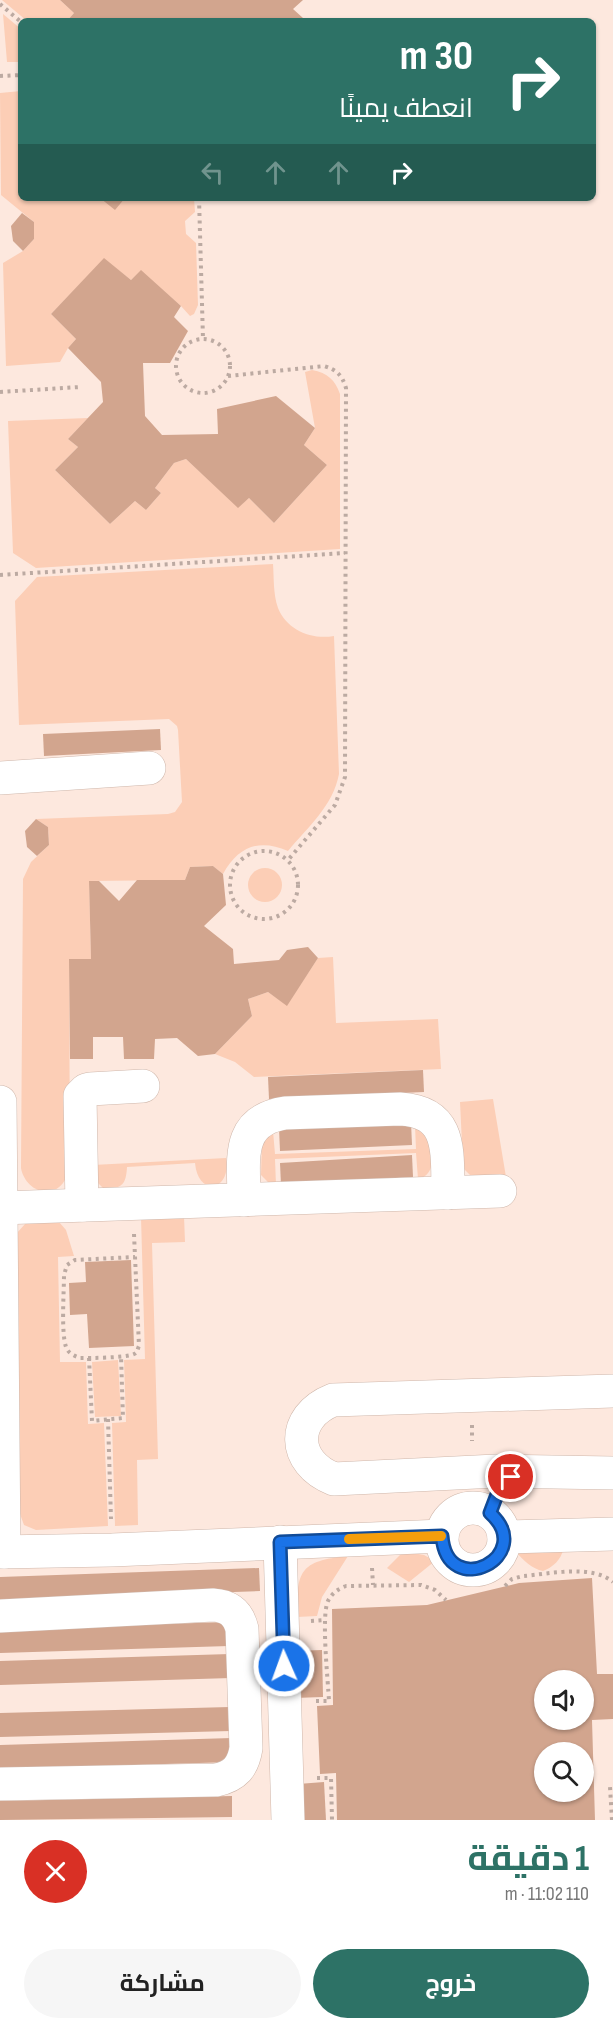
<!DOCTYPE html>
<html lang="ar">
<head>
<meta charset="utf-8">
<style>
	body { margin:0; font-family:"Sofia Sans Condensed",Cairo,sans-serif; background:#f6f6f6; color:#222; direction:rtl; height:100vh; display:flex; flex-direction:column; font-size:22px; white-space:nowrap }
	* { box-sizing:border-box; margin:0 }
	p { font-size:20px; color:#767676 }
	.icon { flex:none; width:33px; height:33px; fill:none; stroke:currentColor; stroke-width:2; stroke-linecap:round; stroke-linejoin:round }
	.map { position:relative; height:1820px; overflow:hidden; direction:ltr }
	.drawer { display:flex; flex-direction:column; background:#fff; flex:1 }
	.drawer>* { flex:none }
	.top-card { position:absolute; left:18px; top:18px; width:578px; height:183px; border-radius:9px; box-shadow:0 2px 4px #0004; direction:rtl; background:#2d7266; color:#fff; overflow:hidden }
	.controls { position:absolute; left:534px; top:1670px; display:grid; gap:12px }
	.controls a { display:grid; place-items:center; width:60px; height:60px; border-radius:50%; background:#fff; box-shadow:0 2px 4px #0004; font-size:30px }
	.pin { position:absolute; display:grid; place-items:center; width:51px; height:51px; color:#fff; margin:-26px; border:3px solid #fff; border-radius:50%; box-shadow:0 2px 6px #0007 }
	.me { position:absolute; width:66px; margin:-33px; rotate:358deg; stroke-linejoin:round; filter:drop-shadow(0 0 4px #0008) }
	.turn { display:flex; align-items:center; gap:21px; height:126px; padding:0 24px; font-size:27px }
	.turn .icon { width:78px; height:78px; stroke-width:2.5 }
	.turn b { display:block; font-size:42px; line-height:51px }
	.lanes { display:flex; align-items:center; height:57px; padding:0 24px; background:#0003; justify-content:center; gap:30px; direction:ltr }
	.lanes .off { opacity:.35 }
	.round { display:grid; place-items:center; flex:none; width:63px; height:63px; border-radius:32px; background:#f6f6f6 }
	.summary { display:flex; align-items:center; justify-content:space-between; height:102px; padding:0 24px }
	h1 { font-size:36px; font-weight:700; line-height:45px; color:#2d7266 }
	.action { display:flex; gap:12px; margin-top:auto; padding:12px 24px }
	.action a { flex:1; height:69px; border-radius:36px; background:#2d7266; color:#fff; font-size:24px; font-weight:700; line-height:69px; text-align:center }
	.action a+a { background:#f6f6f6; color:#222 }
	.map>svg:first-child { display:block }
	.green { fill:#fcceb6 }
	.building { fill:#d2a58e; fill-rule:evenodd }
	.lines { fill:none; stroke-linecap:round; stroke-linejoin:round }
	.minor-casing { stroke:#cfb7ab; stroke-width:34 }
	.path { stroke:#bcaaa2; stroke-width:4; stroke-dasharray:3 4.5; stroke-linecap:butt }
	.minor { stroke:#fff; stroke-width:33 }
	.route-casing { stroke:#114b97; stroke-width:15 }
	.route { stroke:#1a73e8; stroke-width:10 }
	.slow { stroke:#f59e0b; stroke-width:10 }
</style>
</head>
<body>
<div class="map">
<svg width="613" height="1820" viewBox="0 0 613 1820">
	<rect width="100%" height="100%" fill="#fde8de"/>
	<g class="green">
		<polygon points="2,0 60,0 74,13 67,21 27,21"/>
		<polygon points="3,14 21,29 21,62 7,62"/>
		<polygon points="21,91 21,198 194,198 195,212 185,221 186,234 196,243 198,305 194,314 190,316 181,306 141,271 131,280 104,259 51,314 76,339 68,348 60,362 6,366 3,263 23,251 34,239 34,222 1,195 0,93"/>
		<path d="M312 370C328 373 335 380 340 394V549L36 568 13 553 8 421 88 418 68 439 78 447 55 470 110 524 135 501 146 510 161 493 155 488 174 463 186 459 238 507 249 498 274 523 327 465 304 445 315 428 305 372Z"/>
		<path d="M273 564C274 578 273 594 278 608 287 630 311 640 334 636L339 774C333 806 308 827 288 851 259 838 238 847 223 874L213 866 190 867 185 880 89 881 91 959H69L70 1165C68 1171 67 1178 63 1183 48 1202 24 1187 21 1168L23 879 31 862 49 845 48 827 36 819 168 814 175 812 182 802 178 730 177 726 169 719 19 725 15 601 37 577Z"/>
		<circle cx="265" cy="885" r="17"/>
		<polygon points="333,957 336,1023 438,1019 441,1069 254,1077 235,1062 215,1054 252,1016 248,999 268,992 287,1005 318,958"/>
		<polygon points="493,1099 506,1177 472,1177 464,1169 463,1164 460,1102"/>
		<path d="M415 1126 431 1136C431 1153 438 1174 418 1179L416 1153 275 1159 276 1185 270 1184 261 1175 262 1138 273 1131 275 1154 416 1149Z"/>
		<path d="M226 1158C232 1191 198 1198 195 1163L127 1167C126 1186 121 1189 103 1188L95 1180 93 1165Z"/>
		<polygon points="184,1216 185,1242 152,1243 158,1459 137,1460 138,1525 115,1526 112,1423 126,1422 124,1360 145,1359 141,1217"/>
		<polygon points="59,1222 66,1230 74,1256 58,1257 60,1362 86,1362 88,1424 104,1423 108,1526 36,1530 24,1525 20,1514 16,1234 26,1223"/>
		<polygon points="118,1360 121,1416 95,1417 92,1362"/>
		<path d="M563 1549C562 1559 552 1568 543 1571 532 1569 523 1560 516 1552Z"/>
		<polygon points="413,1553 424,1555 435,1561 409,1582 387,1568 401,1554"/>
		<path d="M348 1556 322 1597 317 1616 297 1617C297 1571 299 1561 348 1556Z"/>
	</g>
	<g class="building">
		<polygon points="60,0 303,0 293,9 303,18 301,21 67,21 74,13"/>
		<polygon points="100,198 125,198 115,210"/>
		<polygon points="22,213 34,222 34,239 23,251 13,241 11,226"/>
		<polygon points="104,258 131,280 141,270 181,306 174,317 188,331 170,363 143,363 145,416 162,435 218,434 217,409 276,396 315,428 304,445 327,465 274,523 249,498 238,508 186,459 174,463 155,488 161,493 146,510 135,501 110,524 55,470 78,447 68,439 103,402 101,382 68,348 76,339 51,314"/>
		<polygon points="160,729 161,750 44,756 43,734"/>
		<polygon points="36,819 48,827 49,845 37,856 27,847 25,831"/>
		<polygon points="213,866 223,874 226,905 204,926 233,949 234,964 279,960 287,950 308,947 318,958 287,1006 268,992 248,999 252,1016 215,1054 198,1056 177,1038 155,1039 154,1059 124,1059 123,1037 93,1037 93,1059 70,1059 69,959 91,959 89,881 99,881 119,901 137,880 185,880 190,867"/>
		<polygon points="423,1070 424,1092 269,1099 268,1077"/>
		<polygon points="411,1122 412,1145 280,1151 279,1128"/>
		<polygon points="412,1155 413,1177 281,1185 280,1163"/>
		<polygon points="131,1260 134,1346 89,1348 87,1314 70,1315 69,1283 86,1282 85,1262"/>
		<polygon points="259,1568 260,1591 0,1600 0,1577"/>
		<path d="M592 1578 597 1674H613V1719L592 1720 595 1820H337L336 1773 320 1774 317 1706 333 1705 332 1609 427 1605 519 1583ZM544 1680H584V1719H544ZM544 1752H584V1791H544Z"/>
		<polygon points="229,1622 229,1646 0,1653 0,1629"/>
		<polygon points="322,1650 323,1697 294,1698 293,1651"/>
		<polygon points="230,1654 231,1678 0,1685 0,1661"/>
		<polygon points="230,1707 231,1731 0,1737 0,1713"/>
		<polygon points="232,1738 232,1762 0,1769 0,1745"/>
		<polygon points="324,1782 326,1820 300,1820 298,1784"/>
		<polygon points="232,1796 232,1817 0,1820 0,1801"/>
	</g>
	<g class="lines">
		<g class="minor-casing">
			<g id="minor">
				<polyline points="0,778 149,768"/>
				<polyline points="0,1102 4,1552"/>
				<path d="M244 1200C244 1160 235 1121 285 1113L400 1109C453 1112 447 1152 448 1193"/>
				<polyline points="82,1205 80,1096 86,1090 90,1089 143,1086"/>
				<polyline points="0,1208 500,1191"/>
				<path d="M613 1391 333 1400C290 1417 292 1463 334 1479L496 1471 613 1473"/>
				<circle cx="473" cy="1539" r="31"/>
				<polyline points="504,1537 613,1534"/>
				<polyline points="280,1542 288,1820"/>
				<polyline points="0,1552 112,1550 442,1536"/>
				<path d="M0 1616 213 1605C229 1606 238 1613 242 1629L246 1748C243 1767 235 1776 216 1780L0 1784"/>
			</g>
		</g>
		<g class="path">
			<polyline points="0,4 21,22"/>
			<polyline points="0,76 21,75"/>
			<polyline points="199,198 203,339"/>
			<circle cx="203" cy="366" r="27"/>
			<path d="M228 376 324 366C337 370 342 375 346 388L345 777 335 805 288 860"/>
			<polyline points="0,392 80,387"/>
			<polyline points="0,575 345,553"/>
			<circle cx="264" cy="885" r="34"/>
			<path d="M134 1234 139 1346C137 1350 138 1352 134 1354 126 1358 90 1358 80 1358 74 1356 68 1353 66 1347 61 1332 64 1293 64 1275L67 1265 75 1260 135 1257"/>
			<polyline points="89,1358 92,1421 123,1418 121,1356"/>
			<polyline points="108,1419 111,1519"/>
			<polyline points="472,1425 472,1441"/>
			<polyline points="372,1568 373,1585"/>
			<path d="M505 1586 512 1579 523 1576C549 1574 592 1564 613 1582"/>
			<polyline points="311,1621 326,1620"/>
			<path d="M316 1701H329C328 1681 321 1615 328 1601 332 1593 338 1589 346 1586L421 1585 435 1590 446 1600"/>
			<polyline points="317,1778 331,1778 332,1820"/>
			<polyline points="612,1820 610,1787 613,1786"/>
		</g>
		<use href="#minor" class="minor"/>
	</g>
	<g class="lines">
		<g class="route-casing">
			<path id="route" d="M284 1666 280 1542 442 1536C447 1602 538 1556 490 1513L498 1492 511 1477"/>
		</g>
		<use href="#route" class="route"/>
		<polyline class="slow" points="349,1539 441,1536"/>
	</g>
</svg>
<div class="controls">
<a><svg class="icon" aria-label="sound" viewBox="0 0 24 24"><path d="M4 9h4l5-4v14l-5-4H4zM17 9q2 3 0 6"/></svg></a>
<a><svg class="icon" aria-label="search" viewBox="0 0 24 24"><circle cx="10" cy="10" r="6"/><path d="M15 15l6 6"/></svg></a>
</div>
<div class="pin" style="left:511px;top:1477px;background:#d93025"><svg class="icon" aria-label="arrive" viewBox="0 0 24 24"><path d="M6 21V4h12l-3 4 3 4H6"/></svg></div>
<svg class="me" style="left:284px;top:1666px" viewBox="-20 -20 40 40"><circle r="17" fill="#1a73e8" stroke="#fff" stroke-width="3"/><path d="M0-11L8 9 0 5-8 9z" fill="#fff"/></svg>
<div class="top-card">
<div class="turn"><svg class="icon" aria-label="right" viewBox="0 0 24 24"><path d="M7 20v-9h11M14 6l5 5-5 5"/></svg><div><b>30 m</b>انعطف يمينًا</div></div>
<div class="lanes"><svg class="icon off" aria-label="left" viewBox="0 0 24 24"><path d="M17 20v-9H6M10 6l-5 5 5 5"/></svg><svg class="icon off" aria-label="ahead" viewBox="0 0 24 24"><path d="M12 20V5M6 11l6-6 6 6"/></svg><svg class="icon off" aria-label="ahead" viewBox="0 0 24 24"><path d="M12 20V5M6 11l6-6 6 6"/></svg><svg class="icon" aria-label="right" viewBox="0 0 24 24"><path d="M7 20v-9h11M14 6l5 5-5 5"/></svg></div>
</div>
</div>
<section class="drawer">
<div class="summary"><div><h1>1 دقيقة</h1><p>110 m · 11:02</p></div><a class="round" style="background:#d93025;color:#fff"><svg class="icon" aria-label="close" viewBox="0 0 24 24"><path d="M6 6l12 12M18 6L6 18"/></svg></a></div>
<div class="action"><a>خروج</a><a>مشاركة</a></div>
</section>
</body>
</html>
